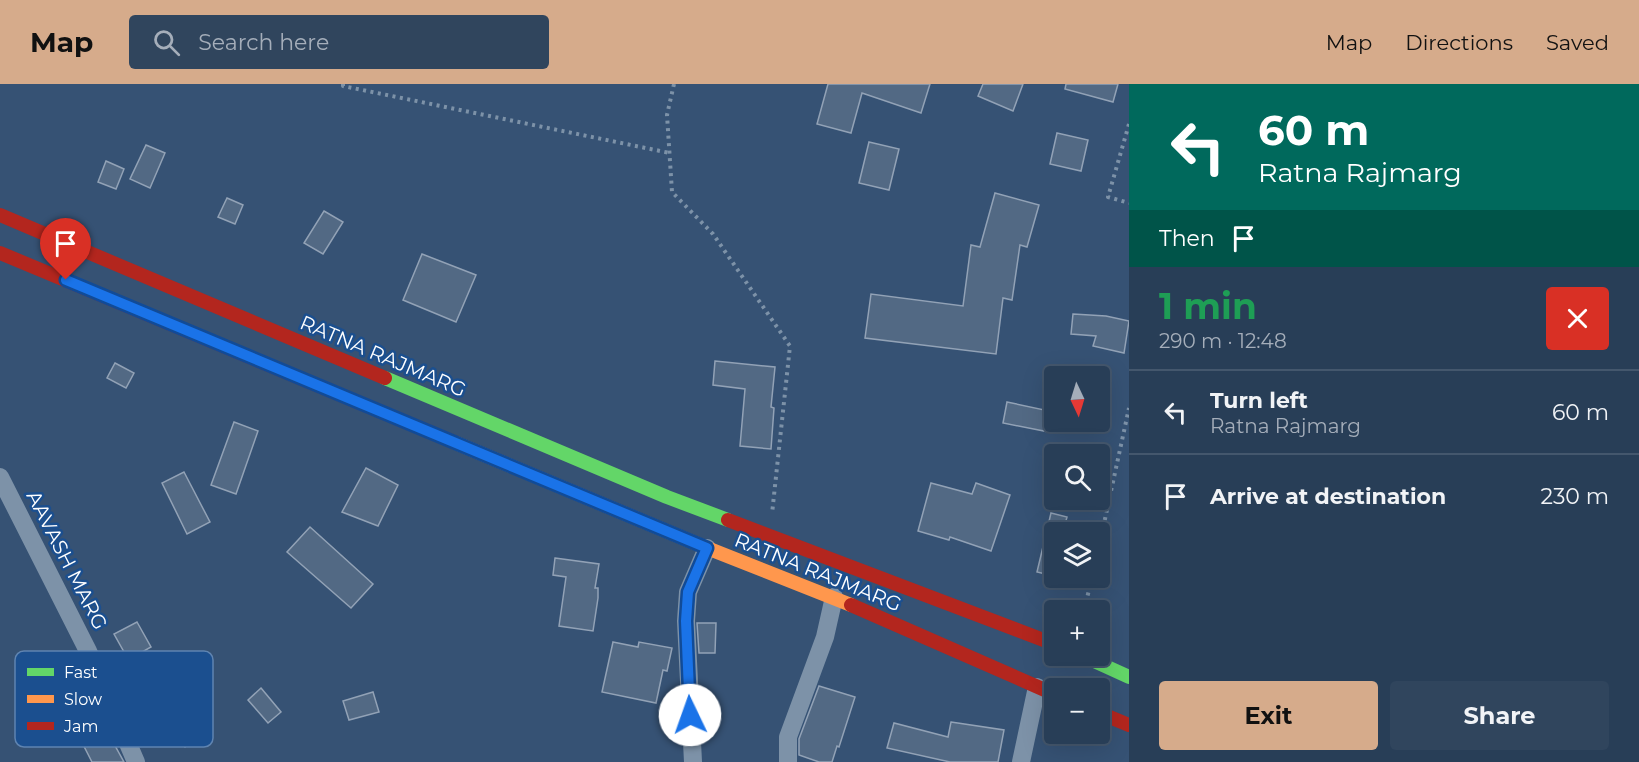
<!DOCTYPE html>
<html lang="en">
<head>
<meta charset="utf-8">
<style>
	body { margin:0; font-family:Montserrat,sans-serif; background:#30455d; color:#f1f3f6; height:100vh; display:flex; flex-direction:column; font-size:22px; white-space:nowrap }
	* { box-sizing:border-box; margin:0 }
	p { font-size:20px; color:#a5aeba }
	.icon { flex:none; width:33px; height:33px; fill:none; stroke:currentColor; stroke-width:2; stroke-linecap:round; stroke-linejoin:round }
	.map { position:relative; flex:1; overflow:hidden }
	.sheet { display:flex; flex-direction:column; background:#283e57; width:510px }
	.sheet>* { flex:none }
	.top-card { background:#00695c; color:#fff; overflow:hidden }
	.needle { width:39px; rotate:176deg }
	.fabs { position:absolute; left:1044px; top:282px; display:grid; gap:12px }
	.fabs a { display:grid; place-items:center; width:66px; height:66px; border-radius:6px; background:#283e57; box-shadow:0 6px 24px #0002,0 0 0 2px #44576d; font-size:30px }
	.pin { position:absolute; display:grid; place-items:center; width:51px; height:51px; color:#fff; margin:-62px -26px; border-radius:50% 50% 50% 0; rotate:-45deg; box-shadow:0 0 6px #0007 }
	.pin .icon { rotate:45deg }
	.me { position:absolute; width:66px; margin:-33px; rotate:357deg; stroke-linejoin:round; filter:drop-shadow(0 0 4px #0008) }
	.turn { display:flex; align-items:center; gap:21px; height:126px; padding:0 30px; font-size:27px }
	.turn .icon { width:78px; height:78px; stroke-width:2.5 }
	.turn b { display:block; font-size:42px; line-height:51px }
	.then { display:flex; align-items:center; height:57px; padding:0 30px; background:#0003; gap:12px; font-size:22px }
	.round { display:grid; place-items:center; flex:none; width:63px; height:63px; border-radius:6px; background:#30455d }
	.overview { display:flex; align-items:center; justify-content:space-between; height:102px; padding:0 30px }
	h1 { font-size:36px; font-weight:700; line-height:45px; color:#1e9e55 }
	.primary-button { display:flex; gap:12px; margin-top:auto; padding:12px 30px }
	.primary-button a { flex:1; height:69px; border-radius:6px; background:#d6ab8b; color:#111; font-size:24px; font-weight:700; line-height:69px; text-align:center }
	.primary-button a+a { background:#30455d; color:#f1f3f6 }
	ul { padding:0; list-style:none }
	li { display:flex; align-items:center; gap:18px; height:84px; padding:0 30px; border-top:2px solid #44576d }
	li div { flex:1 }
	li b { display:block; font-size:22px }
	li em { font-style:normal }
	header { display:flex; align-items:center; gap:36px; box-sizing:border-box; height:84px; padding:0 30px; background:#d6ab8b; color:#111 }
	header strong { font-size:28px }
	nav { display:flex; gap:33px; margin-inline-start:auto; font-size:21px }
	.search { width:420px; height:54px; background:#30455d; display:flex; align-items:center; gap:15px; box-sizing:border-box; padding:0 21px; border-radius:6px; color:#a5aeba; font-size:22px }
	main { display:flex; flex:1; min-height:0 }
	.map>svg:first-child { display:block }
	.building { fill:#526984; stroke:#92a2b6; stroke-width:1.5 }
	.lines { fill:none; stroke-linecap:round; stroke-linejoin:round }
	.path { stroke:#7d92a8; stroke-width:4; stroke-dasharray:3 4.5; stroke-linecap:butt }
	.street { stroke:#7d92a8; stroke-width:18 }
	.fast { stroke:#63d668; stroke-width:14 }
	.slow { stroke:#ff974d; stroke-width:14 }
	.jam { stroke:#b3261e; stroke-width:14 }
	.route-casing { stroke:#114b97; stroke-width:15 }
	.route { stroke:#1a73e8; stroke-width:10 }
	.labels { text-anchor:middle; stroke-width:5; stroke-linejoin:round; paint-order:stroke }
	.street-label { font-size:20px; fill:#fff; stroke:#1b4f8f }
	.key { fill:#1b4f8f; stroke:#5f84b1; stroke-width:1.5 }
	.key-label { font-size:16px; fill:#fff }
</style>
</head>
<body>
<header>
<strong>Map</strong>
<div class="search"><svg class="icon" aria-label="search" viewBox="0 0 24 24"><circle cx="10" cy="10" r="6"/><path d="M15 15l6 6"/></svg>Search here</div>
<nav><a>Map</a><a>Directions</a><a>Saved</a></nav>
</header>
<main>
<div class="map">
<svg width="1129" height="678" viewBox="0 0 1129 678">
	<rect width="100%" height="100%" fill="#365274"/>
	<g class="building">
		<polygon points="828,0 930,0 921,29 862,9 851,49 817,40"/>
		<polygon points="983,0 1023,0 1013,27 978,12"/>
		<polygon points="1066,0 1118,0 1113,18 1065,5"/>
		<polygon points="1057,49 1088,56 1081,87 1050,80"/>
		<polygon points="869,58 899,65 889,106 859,99"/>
		<polygon points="146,61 165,69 150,104 130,95"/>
		<polygon points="106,77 124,85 116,105 98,98"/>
		<polygon points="995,109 1039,121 1027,163 1020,161 1012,216 1003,214 996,270 865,254 871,210 963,222 971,161 980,163"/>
		<polygon points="227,114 243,121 235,140 218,133"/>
		<polygon points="324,127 343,138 323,170 304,159"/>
		<polygon points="422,170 476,191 456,238 403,216"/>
		<polygon points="1073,230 1106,232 1129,237 1124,269 1093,262 1096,252 1071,250"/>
		<polygon points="715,277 775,283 771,323 774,324 771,365 740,362 745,305 713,301"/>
		<polygon points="115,279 134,289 126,304 107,294"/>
		<polygon points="1007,318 1054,328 1054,349 1003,339"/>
		<polygon points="234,338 258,347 236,410 211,401"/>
		<polygon points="366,384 398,401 378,442 342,428"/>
		<polygon points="184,388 210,438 187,450 162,399"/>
		<polygon points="931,399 972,410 976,399 1010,411 991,467 950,453 949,456 918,447"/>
		<polygon points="1051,429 1067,433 1063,448 1054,448 1054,492 1037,488"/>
		<polygon points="310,443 373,500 351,524 287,468"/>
		<polygon points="555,474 599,480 595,504 598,504 598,514 593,547 559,542 566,493 553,491"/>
		<polygon points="137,538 151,563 142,568 173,617 178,614 203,650 185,663 169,639 165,641 154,623 152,624 134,595 138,593 114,550"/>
		<polygon points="697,539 716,539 715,569 699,569"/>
		<polygon points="613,558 638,563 639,558 672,564 667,587 663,586 656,619 602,608"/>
		<polygon points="819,602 855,613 839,663 837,662 832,678 819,678 799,671 799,655"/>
		<polygon points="261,604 281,628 268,639 248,616"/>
		<polygon points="86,605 92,612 104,637 102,638 124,678 92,678 72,639 61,627"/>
		<polygon points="373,608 379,628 349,636 343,617"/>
		<polygon points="951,638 1004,646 998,678 950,678 887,664 894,639 948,653"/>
	</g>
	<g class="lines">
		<g class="path">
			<polyline points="343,0 343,2 670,69"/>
			<polyline points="674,0 667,31 672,108 713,150 790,262 772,430"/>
			<polyline points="1129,40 1108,113 1129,119"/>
			<polyline points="1100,458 1129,324"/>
			<polyline points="1084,526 1092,494"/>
		</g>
		<g class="street">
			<polyline points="0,393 88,567 136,678"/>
			<polyline points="693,678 686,537 688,508 707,464"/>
			<polyline points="788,678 788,653 825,553 834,513"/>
			<polyline points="1021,678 1037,603"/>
		</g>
		<g class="fast">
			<polyline points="385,294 667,413 728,436"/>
			<polyline points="1083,572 1129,593"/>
		</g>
		<polyline class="slow" points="456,359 707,464 851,521"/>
		<g class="jam">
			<polyline points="0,131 385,294"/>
			<polyline points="0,169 456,359"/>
			<polyline points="728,436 1054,560"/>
			<polyline points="851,521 1054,610"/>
			<polyline points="1100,629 1129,641"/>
		</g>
	</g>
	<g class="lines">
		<g class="route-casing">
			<polyline id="route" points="66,196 707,464 688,508 686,537 690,631"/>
		</g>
		<use href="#route" class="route"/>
	</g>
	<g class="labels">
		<g class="street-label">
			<text transform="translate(383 272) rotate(23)" y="7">RATNA RAJMARG</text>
			<text transform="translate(67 476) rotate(63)" y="7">AAVASH MARG</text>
			<text transform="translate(818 488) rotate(22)" y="7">RATNA RAJMARG</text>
		</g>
	</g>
	<rect x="15" y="567" width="198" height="96" rx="9" class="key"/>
	<rect x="27" y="584" width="27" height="8" fill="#63d668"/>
	<rect x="27" y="611" width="27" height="8" fill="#ff974d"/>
	<rect x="27" y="638" width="27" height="8" fill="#b3261e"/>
	<g class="key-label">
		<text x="64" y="594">Fast</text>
		<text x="64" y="621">Slow</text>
		<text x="64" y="648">Jam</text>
	</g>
</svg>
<div class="fabs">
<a><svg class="needle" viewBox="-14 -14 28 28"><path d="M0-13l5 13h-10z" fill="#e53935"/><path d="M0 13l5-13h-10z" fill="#a5aeba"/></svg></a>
<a><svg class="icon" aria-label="search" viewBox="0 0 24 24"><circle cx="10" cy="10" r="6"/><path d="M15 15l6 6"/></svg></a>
<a><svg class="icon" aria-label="layers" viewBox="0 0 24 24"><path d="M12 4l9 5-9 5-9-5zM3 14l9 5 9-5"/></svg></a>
<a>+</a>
<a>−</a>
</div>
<div class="pin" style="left:66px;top:196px;background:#d93025"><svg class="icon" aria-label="arrive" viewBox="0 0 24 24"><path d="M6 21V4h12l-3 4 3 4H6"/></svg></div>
<svg class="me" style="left:690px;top:631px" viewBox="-20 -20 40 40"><circle r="19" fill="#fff"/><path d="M0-13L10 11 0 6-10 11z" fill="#1a73e8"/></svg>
</div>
<section class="sheet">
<div class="top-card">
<div class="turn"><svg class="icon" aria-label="left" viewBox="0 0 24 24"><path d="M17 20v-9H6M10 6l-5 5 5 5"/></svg><div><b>60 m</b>Ratna Rajmarg</div></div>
<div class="then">Then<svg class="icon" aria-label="arrive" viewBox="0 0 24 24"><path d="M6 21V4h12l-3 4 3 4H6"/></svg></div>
</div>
<div class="overview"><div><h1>1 min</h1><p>290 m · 12:48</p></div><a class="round" style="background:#d93025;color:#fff"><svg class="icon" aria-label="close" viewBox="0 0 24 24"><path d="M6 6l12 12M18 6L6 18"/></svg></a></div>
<ul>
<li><svg class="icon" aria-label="left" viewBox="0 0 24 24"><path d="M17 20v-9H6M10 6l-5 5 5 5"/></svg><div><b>Turn left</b><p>Ratna Rajmarg</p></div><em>60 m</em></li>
<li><svg class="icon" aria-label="arrive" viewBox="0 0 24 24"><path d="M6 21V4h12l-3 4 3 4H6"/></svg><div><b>Arrive at destination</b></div><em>230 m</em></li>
</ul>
<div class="primary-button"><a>Exit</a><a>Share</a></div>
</section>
</main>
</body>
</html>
